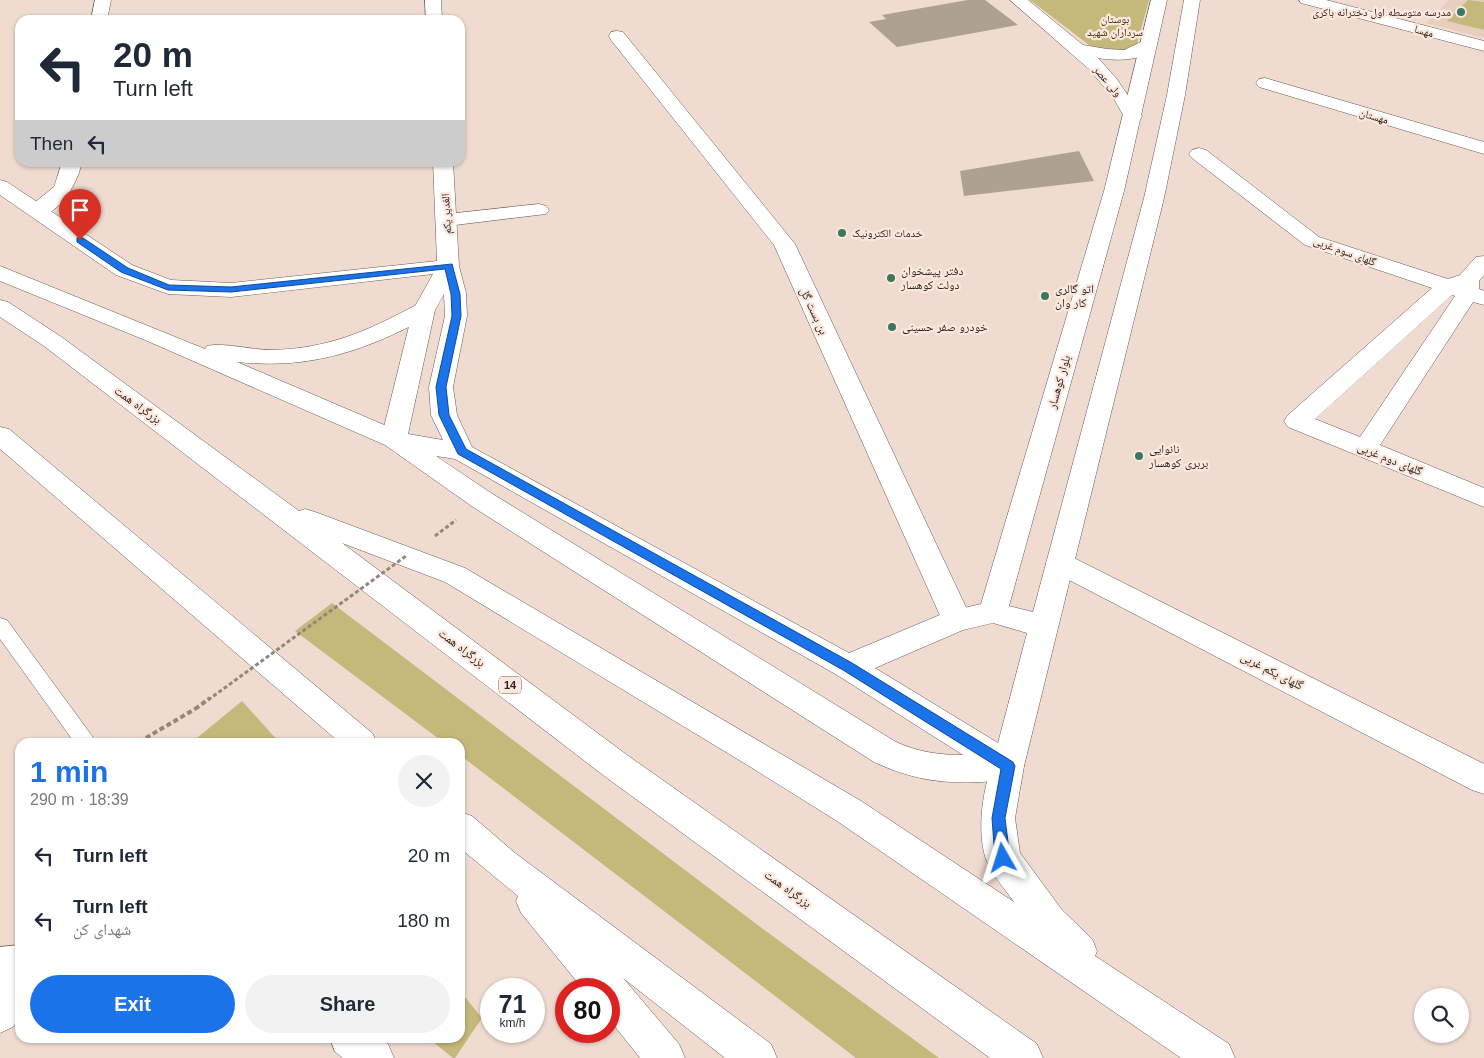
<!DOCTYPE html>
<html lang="en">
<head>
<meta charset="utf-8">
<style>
	body { margin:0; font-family:Arial,"Noto Naskh Arabic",sans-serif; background:#f2f2f3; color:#1f2937; height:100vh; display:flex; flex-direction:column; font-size:19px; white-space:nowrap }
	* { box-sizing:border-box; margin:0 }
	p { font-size:16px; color:#747a83 }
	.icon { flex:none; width:28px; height:28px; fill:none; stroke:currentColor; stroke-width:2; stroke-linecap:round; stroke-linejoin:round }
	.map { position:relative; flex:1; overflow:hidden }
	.side { position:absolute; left:15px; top:738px; width:450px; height:305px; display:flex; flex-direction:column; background:#fff; border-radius:15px; box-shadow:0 1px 4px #0004 }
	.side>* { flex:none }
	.banner { position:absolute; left:15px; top:15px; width:450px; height:152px; border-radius:15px; box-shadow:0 1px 4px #0004; background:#fff; color:#1f2937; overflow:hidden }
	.tools { position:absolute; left:1414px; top:988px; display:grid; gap:10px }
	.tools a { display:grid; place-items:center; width:55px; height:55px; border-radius:50%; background:#fff; box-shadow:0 1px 4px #0004; font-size:25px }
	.speed { position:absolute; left:480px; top:978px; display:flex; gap:10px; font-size:25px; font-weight:700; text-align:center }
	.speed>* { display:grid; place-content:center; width:65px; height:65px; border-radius:50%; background:#fff; box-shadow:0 1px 4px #0004; line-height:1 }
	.speed small { font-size:12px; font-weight:400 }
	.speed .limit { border:8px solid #d22; background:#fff; color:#111 }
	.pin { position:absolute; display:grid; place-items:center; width:42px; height:42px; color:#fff; margin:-51px -21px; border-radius:50% 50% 50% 0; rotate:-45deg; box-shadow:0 0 5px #0007 }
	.pin .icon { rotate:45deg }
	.me { position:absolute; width:55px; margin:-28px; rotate:354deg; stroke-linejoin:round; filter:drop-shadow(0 0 4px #0008) }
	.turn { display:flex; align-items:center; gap:18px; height:105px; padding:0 15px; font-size:22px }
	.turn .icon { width:65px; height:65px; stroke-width:2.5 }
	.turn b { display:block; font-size:35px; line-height:42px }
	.then { display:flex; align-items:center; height:48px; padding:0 15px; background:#0003; gap:10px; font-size:19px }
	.round { display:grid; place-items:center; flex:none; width:52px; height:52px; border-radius:26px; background:#f2f2f3 }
	.headline { display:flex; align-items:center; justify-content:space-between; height:85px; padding:0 15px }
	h1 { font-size:30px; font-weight:800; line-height:38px; color:#1a73e8 }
	.action { display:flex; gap:10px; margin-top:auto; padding:10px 15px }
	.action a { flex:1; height:58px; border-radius:30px; background:#1a73e8; color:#fff; font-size:20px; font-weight:800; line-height:58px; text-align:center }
	.action a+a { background:#f2f2f3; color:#1f2937 }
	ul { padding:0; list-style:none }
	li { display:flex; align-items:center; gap:15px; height:65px; padding:0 15px }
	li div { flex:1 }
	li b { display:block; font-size:19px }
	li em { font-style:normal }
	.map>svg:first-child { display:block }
	.built { fill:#e8cebf }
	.green { fill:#c5b87b }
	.building { fill:#ada191 }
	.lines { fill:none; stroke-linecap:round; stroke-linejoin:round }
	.lane-casing { stroke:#6a5a50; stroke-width:1 }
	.street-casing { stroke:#6a5a50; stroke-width:1 }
	.secondary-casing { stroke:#6a5a50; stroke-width:1 }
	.highway-casing { stroke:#6a5a50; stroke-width:1 }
	.path-far1 { stroke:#94857d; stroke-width:3; stroke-dasharray:4 2.5; stroke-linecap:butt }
	.path { stroke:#94857d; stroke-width:4; stroke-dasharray:5 3; stroke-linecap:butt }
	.lane { fill:#fff; fill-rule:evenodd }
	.street { fill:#fff; fill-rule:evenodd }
	.secondary { fill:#fff; fill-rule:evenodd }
	.highway { fill:#fff; fill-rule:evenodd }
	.path-bridge-far1 { stroke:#94857d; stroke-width:3; stroke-dasharray:4 2.5; stroke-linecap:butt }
	.path-bridge { stroke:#94857d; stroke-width:4; stroke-dasharray:5 3; stroke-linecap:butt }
	.route { fill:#1a73e8; stroke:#114b97 }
	.poi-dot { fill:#3c7760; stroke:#fce8dd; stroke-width:2 }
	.labels { text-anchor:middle; stroke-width:4.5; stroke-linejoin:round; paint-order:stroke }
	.far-poi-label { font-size:11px; fill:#2b231f; stroke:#fce8dd; text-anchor:end }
	.far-park-label { font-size:11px; fill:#38300b; stroke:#fce8dd }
	.far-street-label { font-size:11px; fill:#2b231f; stroke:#fce8dd }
	.shield { fill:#fce8dd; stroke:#6a5e58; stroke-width:1 }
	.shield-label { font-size:11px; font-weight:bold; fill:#2b231f }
	.poi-label { font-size:12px; fill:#2b231f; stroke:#fce8dd; text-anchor:start }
	.street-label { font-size:12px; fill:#2b231f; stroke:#fce8dd }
</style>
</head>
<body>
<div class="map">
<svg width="1484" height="1058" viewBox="0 0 1484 1058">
	<rect width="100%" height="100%" fill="#efdbd0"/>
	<polygon class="built" points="1449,0 1484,0 1484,38 1426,23"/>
	<g class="green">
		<polygon points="1030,0 1149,0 1137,44 1121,52 1093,48"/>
		<polygon points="1468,0 1484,2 1484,30 1447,21"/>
		<polygon points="332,603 759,926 939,1058 856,1058 460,755 460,742 443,742 295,631"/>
		<polygon points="242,701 279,742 192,742"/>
		<polygon points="460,991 482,1018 455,1058 453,1058 428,1038 460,1038"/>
	</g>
	<g class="building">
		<polygon points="968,0 985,0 1018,25 897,47 869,22 886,19 882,15"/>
		<polygon points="1079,151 1094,181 964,196 960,171"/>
	</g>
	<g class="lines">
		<g class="lane-casing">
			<polygon id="lane" points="0,618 7,620 92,736 95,742 74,742 0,639"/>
		</g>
		<g class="street-casing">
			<g id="street">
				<polygon points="95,0 111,0 107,20 91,20"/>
				<path d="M1010 0H1028L1083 45 1107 49 1124 50 1143 41H1155L1157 45C1145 62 1116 61 1098 58L1116 78 1142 116 1140 120 1133 122 1126 120 1114 99 1090 70Z"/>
				<polygon points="1299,0 1326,0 1484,41 1484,51 1301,3"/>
				<polygon points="617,31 623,32 795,244 972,620 967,628 957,631 947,628 942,620 774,245 611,40 609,36 611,32"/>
				<polygon points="1265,78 1484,142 1484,154 1259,87 1256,83 1259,79"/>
				<path d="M1199 148 1206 150 1319 237 1448 279 1460 275 1476 257 1484 256V275L1479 281V289L1484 291V305L1473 302 1380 445 1484 488V507L1288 427 1284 421 1288 415 1432 288 1305 245 1192 158 1189 154 1192 150ZM1452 295 1455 296 1360 437 1315 419Z"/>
				<path d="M62 162H82C77 185 57 222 29 215L26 211 29 207 54 187Z"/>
				<polygon points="539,204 546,206 549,210 546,214 447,226 440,224 437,220 440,216 447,214"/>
				<polygon points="1060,553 1070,556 1484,764 1484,794 1472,790 1050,570 1046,563 1050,556"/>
			</g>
		</g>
		<g class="secondary-casing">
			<g id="secondary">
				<polygon points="425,0 441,0 442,20 426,20"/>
				<path d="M1151 0H1167L1124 191 1009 606 1033 612 1144 198 1167 95 1184 0H1200L1185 95 1164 198 1024 766 1020 776C1007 780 995 781 982 782 940 784 911 779 874 762L473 507 385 445 381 439 413 310 433 274 231 297 168 294 116 275 0 195V180L7 182 132 265 171 280 231 283 437 261 433 162H453L459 266 466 293 467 316 453 387 457 415 472 447 849 653 947 612 981 604 1104 191ZM444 294 445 316 429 387 431 415 443 440 408 434 435 310ZM436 456 455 459 837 675 963 755C939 755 918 752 896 742L491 493ZM993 623 1027 633 998 743 875 668 963 630Z"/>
				<polygon points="20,945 20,1016 13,1027 0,1033 0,947"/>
				<polygon points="330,1038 379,1038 388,1044 394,1058 343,1058 335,1052"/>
			</g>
		</g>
		<g class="highway-casing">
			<g id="highway">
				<path d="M0 266 205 349 207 346C222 342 253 350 271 350 327 349 368 331 416 305L424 303 432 305 435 310 432 315C367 350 312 370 237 362L403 433 407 439 403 445 394 447 385 445 145 340 0 281Z"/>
				<path d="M0 300 8 302 60 336 299 511 305 509 315 512 465 568 861 801 1014 902C1005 889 992 875 986 859 976 831 983 783 996 756L1008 752 1020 756 1024 766 1015 818 1020 853 1062 910 1092 939 1097 951 1095 956 1229 1044 1235 1058H1181L837 821 749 766 445 582 342 543 627 755 1037 1044 1043 1058H990L603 775 44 346 0 317Z"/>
				<polygon points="0,427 9,429 372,733 377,742 339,742 0,449"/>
				<polygon points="460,812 472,816 515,853 771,1044 777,1058 725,1058 623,978 679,1044 685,1058 640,1058 609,1019 609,989 583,989 521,913 516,901 518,896 460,848"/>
			</g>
		</g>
		<polyline class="path-far1" points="435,536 456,520"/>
		<polyline class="path" points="139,742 195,709"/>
		<use href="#lane" class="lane"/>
		<use href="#street" class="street"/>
		<use href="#secondary" class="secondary"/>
		<use href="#highway" class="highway"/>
		<polyline class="path-bridge-far1" points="208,700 406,556"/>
		<polyline class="path-bridge" points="195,709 210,698"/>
	</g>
	<polygon class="route" points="77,238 83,238 128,268 169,285 231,287 452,264 460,294 461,316 446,387 449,415 466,449 852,663 1013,762 1015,766 1005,818 1010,858 1008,863 1003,865 998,863 995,858 992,818 1001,769 843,670 458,454 439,415 436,387 452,316 451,294 445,269 231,292 168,290 121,272 77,242"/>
	<g class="poi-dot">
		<circle cx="1461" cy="12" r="5"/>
		<circle cx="842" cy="233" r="5"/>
		<circle cx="891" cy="278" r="5"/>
		<circle cx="1045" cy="296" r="5"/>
		<circle cx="892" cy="327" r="5"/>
		<circle cx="1139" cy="456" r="5"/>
	</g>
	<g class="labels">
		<g class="far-poi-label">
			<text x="1451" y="16">مدرسه متوسطه اول دخترانه باکری</text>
			<text x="852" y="237" text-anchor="start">خدمات الکترونیک</text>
		</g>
		<g class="far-park-label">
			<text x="1115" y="23">بوستان<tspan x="1115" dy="13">سرداران شهید</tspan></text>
		</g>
		<g class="far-street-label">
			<text transform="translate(1424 31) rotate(15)" y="4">مهسا</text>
			<text transform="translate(1108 81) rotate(49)" y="4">ولی عصر</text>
			<text transform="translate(1374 116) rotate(16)" y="4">مهستان</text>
			<text transform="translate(446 214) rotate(-93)" y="4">الغدیر یکم</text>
			<text transform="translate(1345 251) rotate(20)" y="4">گلهای سوم غربی</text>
		</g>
		<rect class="shield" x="499" y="676.5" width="22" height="17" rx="4"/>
		<g class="shield-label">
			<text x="510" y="689">14</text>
		</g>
		<g class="poi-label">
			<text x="901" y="275">دفتر پیشخوان<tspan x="901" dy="14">دولت کوهسار</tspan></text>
			<text x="1055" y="293">اتو گالری<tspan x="1055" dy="14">کار وان</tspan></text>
			<text x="902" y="331">خودرو صفر حسینی</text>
			<text x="1149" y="453">نانوایی<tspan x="1149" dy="14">بربری کوهسار</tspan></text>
		</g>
		<g class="street-label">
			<text transform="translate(814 311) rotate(65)" y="4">بن بست گل</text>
			<text transform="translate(1059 382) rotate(-74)" y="4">بلوار کوهسار</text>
			<text transform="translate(138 405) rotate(36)" y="4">بزرگراه همت</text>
			<text transform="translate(1390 459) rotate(22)" y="4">گلهای دوم غربی</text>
			<text transform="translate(462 648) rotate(37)" y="4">بزرگراه همت</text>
			<text transform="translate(1272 671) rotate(27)" y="4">گلهای یکم غربی</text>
			<text transform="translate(788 889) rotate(36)" y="4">بزرگراه همت</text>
		</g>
	</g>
</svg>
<div class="tools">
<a><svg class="icon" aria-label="search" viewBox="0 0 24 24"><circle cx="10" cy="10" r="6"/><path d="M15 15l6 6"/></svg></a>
</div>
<div class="speed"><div>71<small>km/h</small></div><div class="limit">80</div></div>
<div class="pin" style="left:80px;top:240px;background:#d93025"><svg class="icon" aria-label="arrive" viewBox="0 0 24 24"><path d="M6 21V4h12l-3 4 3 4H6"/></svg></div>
<svg class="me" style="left:1003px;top:858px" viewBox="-20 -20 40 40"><path d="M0-17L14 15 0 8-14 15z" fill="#1a73e8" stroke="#fff" stroke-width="4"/></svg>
<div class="banner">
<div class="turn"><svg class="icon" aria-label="left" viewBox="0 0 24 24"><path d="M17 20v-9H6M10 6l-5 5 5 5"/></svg><div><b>20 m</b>Turn left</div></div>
<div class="then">Then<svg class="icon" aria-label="left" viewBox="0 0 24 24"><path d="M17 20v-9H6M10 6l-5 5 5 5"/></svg></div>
</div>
<section class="side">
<div class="headline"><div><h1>1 min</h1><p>290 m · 18:39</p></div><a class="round"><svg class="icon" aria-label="close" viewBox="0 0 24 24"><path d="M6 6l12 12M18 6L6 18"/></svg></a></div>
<ul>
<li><svg class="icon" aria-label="left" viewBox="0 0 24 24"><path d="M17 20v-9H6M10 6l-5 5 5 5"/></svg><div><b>Turn left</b></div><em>20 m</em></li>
<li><svg class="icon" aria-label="left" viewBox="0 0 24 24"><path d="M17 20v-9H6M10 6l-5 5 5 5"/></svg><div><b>Turn left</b><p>شهدای کن</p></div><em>180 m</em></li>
</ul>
<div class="action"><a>Exit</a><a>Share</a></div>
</section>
</div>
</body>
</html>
